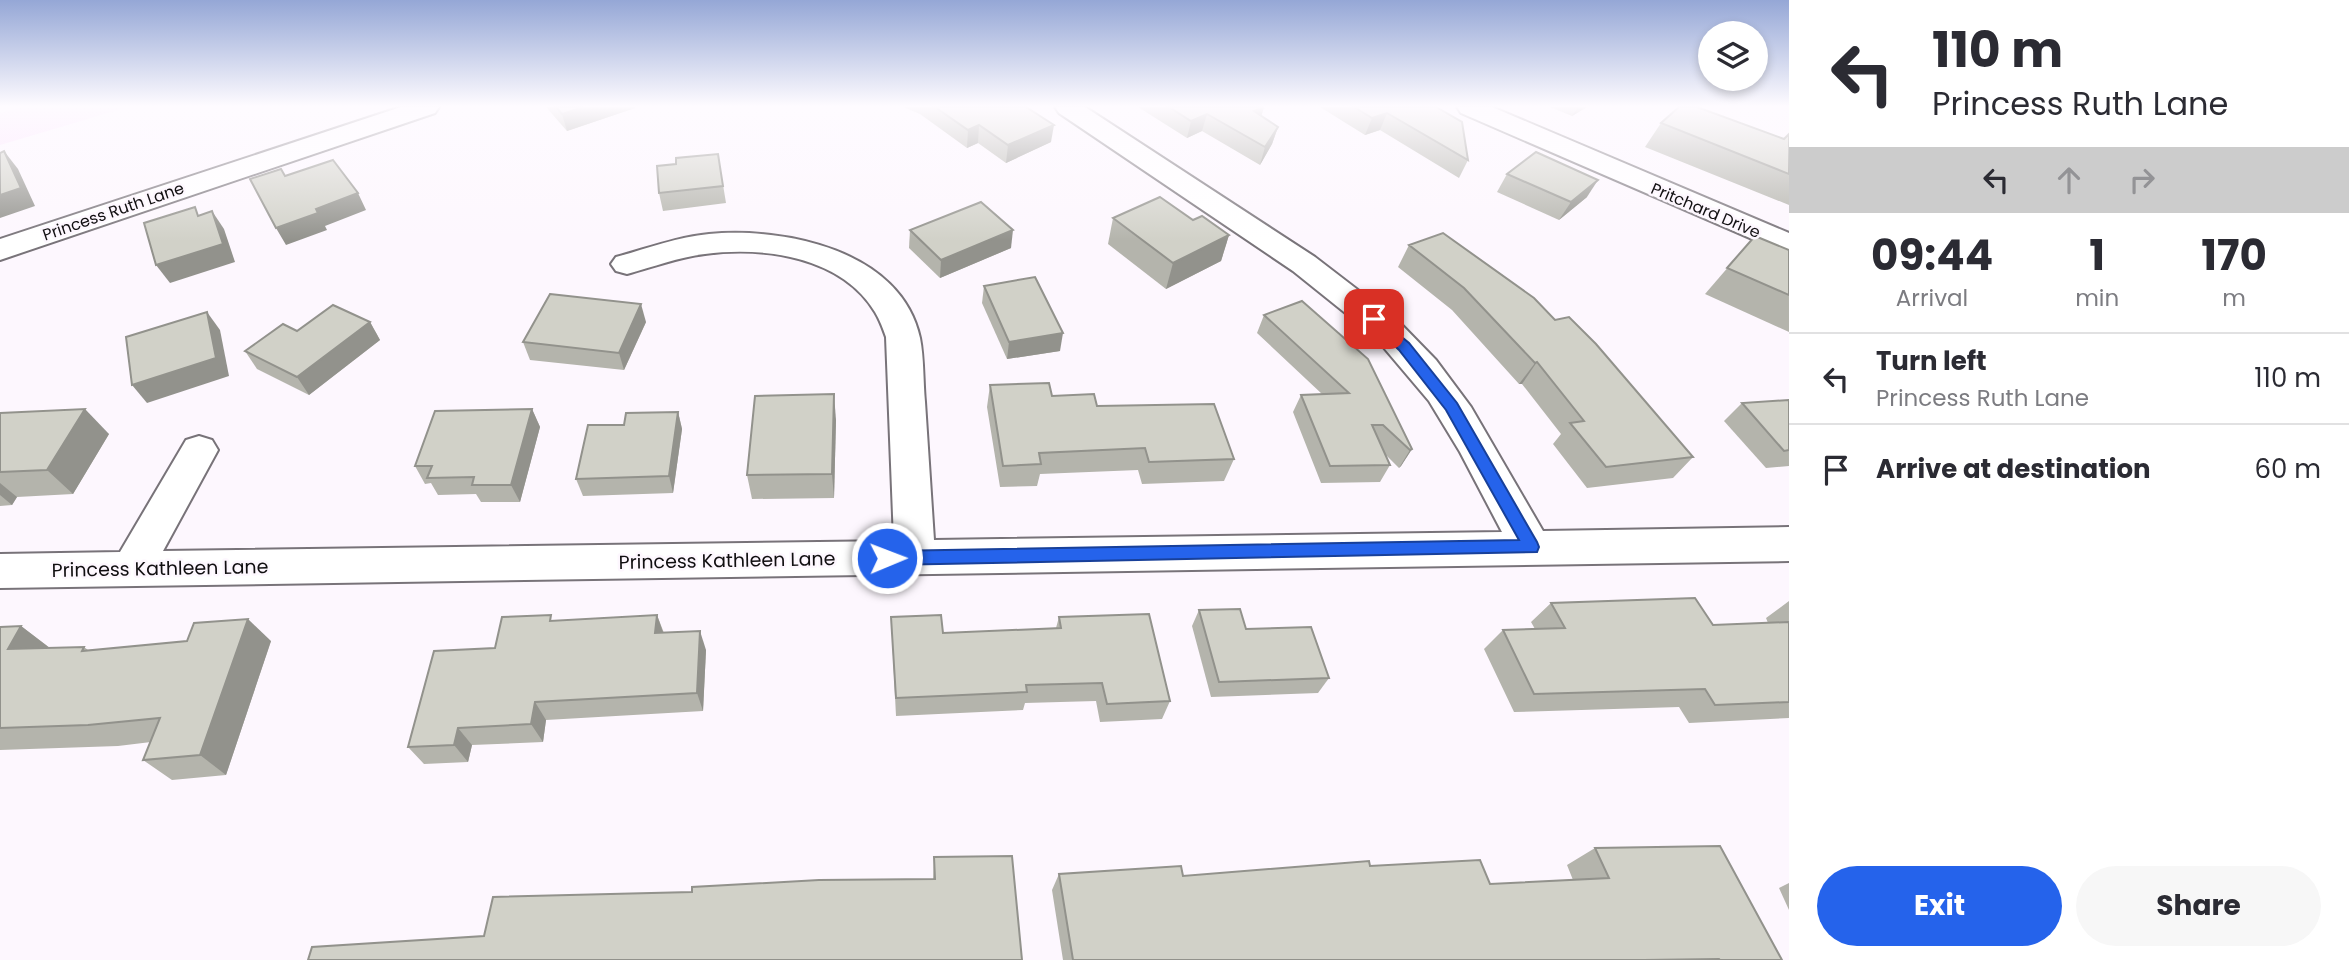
<!DOCTYPE html>
<html lang="en">
<head>
<meta charset="utf-8">
<style>
	body { margin:0; font-family:Poppins,sans-serif; background:#f7f7f7; color:#2b2b33; height:100vh; display:flex; flex-direction:column; font-size:26px; white-space:nowrap }
	* { box-sizing:border-box; margin:0 }
	p { font-size:23px; color:#7c7c81 }
	.icon { flex:none; width:38px; height:38px; fill:none; stroke:currentColor; stroke-width:2; stroke-linecap:round; stroke-linejoin:round }
	.map { position:relative; flex:1; overflow:hidden }
	.details { display:flex; flex-direction:column; background:#fff; width:560px }
	.details>* { flex:none }
	.top-card { background:#fff; color:#2b2b33; overflow:hidden }
	.tools { position:absolute; left:1698px; top:21px; display:grid; gap:14px }
	.tools a { display:grid; place-items:center; width:70px; height:70px; border-radius:50%; background:#fff; box-shadow:0 4px 10px #0003; font-size:35px }
	.pin { position:absolute; display:grid; place-items:center; width:60px; height:60px; color:#fff; margin:-30px; border-radius:14px; box-shadow:0 4px 10px #0006 }
	.me { position:absolute; width:77px; margin:-38px; rotate:89deg; stroke-linejoin:round; filter:drop-shadow(0 0 5px #0008) }
	.turn { display:flex; align-items:center; gap:24px; height:147px; padding:0 28px; font-size:32px }
	.turn .icon { width:91px; height:91px; stroke-width:2.5 }
	.turn b { display:block; font-size:49px; line-height:60px }
	.lanes { display:flex; align-items:center; height:66px; padding:0 28px; background:#0003; justify-content:center; gap:35px; direction:ltr }
	.lanes .off { opacity:.35 }
	.eta { display:flex; justify-content:space-evenly; align-items:center; height:119px; text-align:center }
	.eta b { font-size:42px; font-weight:700; line-height:49px }
	.cta { display:flex; gap:14px; margin-top:auto; padding:14px 28px }
	.cta a { flex:1; height:80px; border-radius:42px; background:#2563eb; color:#fff; font-size:28px; font-weight:700; line-height:80px; text-align:center }
	.cta a+a { background:#f7f7f7; color:#2b2b33 }
	ul { padding:0; list-style:none }
	li { display:flex; align-items:center; gap:21px; height:91px; padding:0 28px; border-top:2px solid #e1e1e2 }
	li div { flex:1 }
	li b { display:block; font-size:26px }
	li em { font-style:normal }
	main { display:flex; flex:1; min-height:0 }
	.map>svg:first-child { display:block }
	.green { fill:#fce2fd }
	.lines { fill:none; stroke-linecap:round; stroke-linejoin:round }
	.minor-casing { stroke:#787379; stroke-width:4 }
	.minor { fill:#fff; fill-rule:evenodd }
	.wall { fill:#b4b4ac }
	.shaded-wall { fill:#92928c }
	.building { fill:#d1d1c8; stroke:#92928c; stroke-width:2 }
	.route { fill:#2563eb; stroke:#184099; stroke-width:2 }
	.labels { text-anchor:middle; stroke-width:5; stroke-linejoin:round; paint-order:stroke }
	.far-street-label { font-size:16px; fill:#110f11; stroke:#fdf7fe }
	.street-label { font-size:19px; fill:#110f11; stroke:#fdf7fe }
</style>
</head>
<body>
<main>
<div class="map">
<svg width="1789" height="960" viewBox="0 0 1789 960">
	<rect width="100%" height="100%" fill="#fdf7fe"/>
	<polygon class="green" points="21,107 128,107 0,145 0,113"/>
	<g class="lines">
		<g class="minor-casing">
			<g id="minor">
				<polygon points="401,107 439,107 435,113 0,260 0,239"/>
				<path d="M1055 107H1085L1315 257 1397 320 1436 360 1471 407 1543 531 1789 527V561L0 588V554L120 552 186 440 199 436 212 440 218 450 163 551 894 541 886 337C883 329 880 320 875 312 842 257 764 246 705 254 679 257 653 267 627 274L616 271 611 264 616 257C646 249 677 237 709 234 784 227 901 250 920 338 924 358 923 381 925 402 928 448 931 494 934 540L1502 532 1460 452 1429 401 1374 336 1293 271 1059 113Z"/>
				<polygon points="1457,107 1492,107 1789,233 1789,255 1461,113"/>
			</g>
		</g>
		<use href="#minor" class="minor"/>
	</g>
	<g class="wall">
		<polygon points="546,107 634,107 635,108 567,131"/>
		<polygon points="903,107 1026,107 1051,142 1006,163 978,143 967,148 920,114"/>
		<polygon points="1138,107 1264,107 1261,116 1278,127 1272,144 1260,165 1202,131 1187,138"/>
		<polygon points="1320,107 1436,107 1468,160 1459,178 1380,130 1365,135"/>
		<polygon points="1550,107 1587,107 1572,116"/>
		<polygon points="1661,123 1784,139 1789,134 1789,205 1645,147"/>
		<polygon points="718,154 726,203 663,211 659,193 676,164"/>
		<polygon points="1507,174 1587,197 1559,220 1497,192"/>
		<polygon points="1113,218 1193,220 1229,235 1221,261 1166,289 1108,244"/>
		<polygon points="910,230 1011,248 940,278 909,248"/>
		<polygon points="1755,236 1789,250 1789,332 1705,294"/>
		<polygon points="1409,245 1693,457 1673,478 1587,488 1553,444 1561,434 1522,384 1519,384 1452,310 1398,267"/>
		<polygon points="984,286 1060,351 1007,359 982,303"/>
		<polygon points="1264,315 1412,449 1401,466 1399,468 1386,455 1390,465 1380,482 1321,483 1293,412 1301,395 1322,394 1257,333"/>
		<polygon points="370,322 380,340 309,395 257,369 245,351 297,331"/>
		<polygon points="646,322 624,370 530,360 523,342"/>
		<polygon points="990,385 1052,396 1097,406 1234,459 1224,481 1142,484 1138,470 1040,474 1037,486 1000,487 987,407"/>
		<polygon points="1789,400 1789,466 1766,468 1724,421 1742,403"/>
		<polygon points="532,409 540,427 520,502 481,502 476,494 438,495 431,483 425,484 415,466"/>
		<polygon points="678,412 682,429 673,493 583,496 576,479 624,425"/>
		<polygon points="0,413 109,434 73,494 17,497 12,505 0,506"/>
		<polygon points="836,420 834,498 752,499 747,475"/>
		<polygon points="1789,601 1789,718 1689,723 1679,707 1514,712 1484,649 1503,630 1535,629 1531,622 1551,603 1713,625 1768,623 1766,618"/>
		<polygon points="1199,610 1246,629 1329,678 1318,693 1211,697 1192,626"/>
		<polygon points="657,615 664,633 706,650 703,711 546,720 543,742 472,745 468,762 424,764 408,747 495,648 554,621"/>
		<polygon points="891,617 943,633 1056,628 1059,617 1170,701 1162,719 1100,722 1096,701 1025,703 1023,710 896,716"/>
		<polygon points="21,626 50,648 84,647 88,650 271,641 226,775 172,780 143,760 151,742 118,746 0,750 0,627"/>
		<polygon points="1595,848 1782,960 1063,960 1052,890 1059,874 1183,876 1370,866 1490,884 1573,880 1567,865"/>
		<polygon points="934,857 1022,960 484,936 692,892 933,879"/>
		<polygon points="1789,883 1789,910 1779,888"/>
	</g>
	<g class="shaded-wall">
		<polygon points="584,107 634,107 635,108 567,131 562,114"/>
		<polygon points="1264,107 1259,124 1254,111"/>
		<polygon points="1578,107 1587,107 1572,116"/>
		<polygon points="1387,113 1380,130 1365,135 1372,118"/>
		<polygon points="1207,114 1202,131 1187,138 1191,121"/>
		<polygon points="979,125 978,143 967,148 968,130"/>
		<polygon points="1054,125 1051,142 1006,163 1008,145"/>
		<polygon points="1278,127 1272,144 1260,165 1265,147"/>
		<polygon points="4,151 18,169 35,206 0,218 0,195"/>
		<polygon points="1598,180 1587,197 1559,220 1571,202"/>
		<polygon points="358,193 366,210 325,226 327,230 286,245 276,228 316,209"/>
		<polygon points="212,211 224,229 235,262 170,283 156,265"/>
		<polygon points="1013,230 1011,248 940,278 941,260"/>
		<polygon points="1229,235 1221,261 1166,289 1173,263"/>
		<polygon points="641,304 646,322 624,370 619,353"/>
		<polygon points="207,312 220,330 229,376 147,403 132,385"/>
		<polygon points="370,322 380,340 309,395 297,377"/>
		<polygon points="1063,333 1060,351 1007,359 1009,342"/>
		<polygon points="1537,362 1522,384 1519,384 1535,363"/>
		<polygon points="834,394 836,420 834,498 832,474"/>
		<polygon points="85,409 109,434 73,494 47,470"/>
		<polygon points="532,409 540,427 520,502 511,485"/>
		<polygon points="678,412 682,429 673,493 669,476"/>
		<polygon points="1412,449 1401,466 1399,468 1410,450"/>
		<polygon points="0,483 17,497 12,505 0,495"/>
		<polygon points="657,615 664,635 655,633"/>
		<polygon points="248,619 271,641 226,775 200,755"/>
		<polygon points="21,626 51,649 8,649"/>
		<polygon points="700,631 706,650 703,711 697,693"/>
		<polygon points="535,702 546,720 543,742 531,724"/>
		<polygon points="458,728 472,745 468,762 454,745"/>
	</g>
	<g class="building">
		<polygon points="556,107 584,107 562,114"/>
		<polygon points="935,107 1026,107 1054,125 1008,145 979,125 968,130"/>
		<polygon points="1169,107 1264,107 1254,111 1278,127 1265,147 1207,114 1191,121"/>
		<polygon points="1354,107 1436,107 1462,122 1468,160 1387,113 1372,118"/>
		<polygon points="1679,107 1697,107 1784,139 1789,134 1789,174 1661,123"/>
		<polygon points="4,151 21,188 0,195 0,153"/>
		<polygon points="1536,152 1598,180 1571,202 1507,174"/>
		<polygon points="718,154 723,186 659,193 657,166 676,164 676,158"/>
		<polygon points="333,160 358,193 316,209 318,213 276,228 250,179 281,169 285,176"/>
		<polygon points="1160,197 1193,220 1202,216 1229,235 1173,263 1113,218"/>
		<polygon points="981,202 1013,230 941,260 910,230"/>
		<polygon points="195,207 198,216 212,211 223,244 156,265 144,223"/>
		<polygon points="1443,233 1534,298 1555,320 1569,317 1596,344 1693,457 1606,467 1570,423 1584,421 1537,362 1535,363 1464,288 1409,245"/>
		<polygon points="1755,236 1789,250 1789,295 1727,268"/>
		<polygon points="1035,277 1063,333 1009,342 984,286"/>
		<polygon points="550,294 641,304 619,353 523,342"/>
		<polygon points="1302,301 1368,359 1412,449 1410,450 1383,425 1372,425 1390,465 1330,466 1301,395 1349,393 1264,315"/>
		<polygon points="333,305 370,322 297,377 245,351 283,324 297,331"/>
		<polygon points="207,312 216,358 132,385 126,337"/>
		<polygon points="1049,383 1052,396 1094,394 1097,406 1214,404 1234,459 1149,462 1145,448 1039,453 1041,464 1003,466 990,385"/>
		<polygon points="834,394 832,474 747,475 755,396"/>
		<polygon points="1789,400 1789,450 1784,451 1742,403"/>
		<polygon points="85,409 47,470 0,472 0,413"/>
		<polygon points="532,409 511,485 472,485 474,477 427,478 432,466 415,466 435,411"/>
		<polygon points="678,412 669,476 576,479 588,425 624,425 626,413"/>
		<polygon points="1695,598 1713,625 1789,622 1789,702 1715,705 1705,689 1534,694 1503,630 1565,628 1551,603"/>
		<polygon points="1240,609 1246,629 1311,627 1329,678 1219,682 1199,610"/>
		<polygon points="1149,614 1170,701 1107,704 1102,683 1026,685 1027,692 896,698 891,617 941,615 943,633 1061,628 1059,617"/>
		<polygon points="551,615 550,621 657,615 655,633 700,631 697,693 535,702 531,724 458,728 454,745 408,747 434,651 495,648 502,617"/>
		<polygon points="248,619 200,755 143,760 160,718 88,725 0,728 0,627 21,626 8,649 84,647 82,651 187,641 194,623"/>
		<polygon points="1720,846 1782,960 1720,960 1719,959 1644,960 1073,960 1059,874 1181,866 1183,876 1369,861 1370,866 1480,860 1490,884 1609,878 1595,848"/>
		<polygon points="1012,856 1022,960 308,960 312,947 484,936 493,897 692,892 692,887 819,880 935,879 934,857"/>
	</g>
	<linearGradient id="sky" x2="0" y2="1"><stop stop-color="#95a7d6"/><stop offset="0.44" stop-color="#fefbff"/><stop offset="1" stop-color="#fefbff" stop-opacity="0"/></linearGradient>
	<rect width="1789" height="241" fill="url(#sky)"/>
	<polygon class="route" points="1374,314 1409,343 1457,403 1537,542 1539,547 1537,552 887,565 881,563 878,558 881,553 887,551 1519,540 1446,410 1399,350 1370,322 1370,315"/>
	<g class="labels">
		<g class="far-street-label">
			<text transform="translate(1706 210) rotate(23)" y="6">Pritchard Drive</text>
			<text transform="translate(113 211) rotate(-19)" y="6">Princess Ruth Lane</text>
		</g>
		<g class="street-label">
			<text transform="translate(727 560) rotate(-1)" y="7">Princess Kathleen Lane</text>
			<text transform="translate(160 568) rotate(-1)" y="7">Princess Kathleen Lane</text>
		</g>
	</g>
</svg>
<div class="tools">
<a><svg class="icon" aria-label="layers" viewBox="0 0 24 24"><path d="M12 4l9 5-9 5-9-5zM3 14l9 5 9-5"/></svg></a>
</div>
<div class="pin" style="left:1374px;top:319px;background:#d93025"><svg class="icon" aria-label="arrive" viewBox="0 0 24 24"><path d="M6 21V4h12l-3 4 3 4H6"/></svg></div>
<svg class="me" style="left:887px;top:558px" viewBox="-20 -20 40 40"><circle r="17" fill="#2563eb" stroke="#fff" stroke-width="3"/><path d="M0-11L8 9 0 5-8 9z" fill="#fff"/></svg>
</div>
<section class="details">
<div class="top-card">
<div class="turn"><svg class="icon" aria-label="left" viewBox="0 0 24 24"><path d="M17 20v-9H6M10 6l-5 5 5 5"/></svg><div><b>110 m</b>Princess Ruth Lane</div></div>
<div class="lanes"><svg class="icon" aria-label="left" viewBox="0 0 24 24"><path d="M17 20v-9H6M10 6l-5 5 5 5"/></svg><svg class="icon off" aria-label="ahead" viewBox="0 0 24 24"><path d="M12 20V5M6 11l6-6 6 6"/></svg><svg class="icon off" aria-label="right" viewBox="0 0 24 24"><path d="M7 20v-9h11M14 6l5 5-5 5"/></svg></div>
</div>
<div class="eta">
<div><b>09:44</b><p>Arrival</p></div>
<div><b>1</b><p>min</p></div>
<div><b>170</b><p>m</p></div>
</div>
<ul>
<li><svg class="icon" aria-label="left" viewBox="0 0 24 24"><path d="M17 20v-9H6M10 6l-5 5 5 5"/></svg><div><b>Turn left</b><p>Princess Ruth Lane</p></div><em>110 m</em></li>
<li><svg class="icon" aria-label="arrive" viewBox="0 0 24 24"><path d="M6 21V4h12l-3 4 3 4H6"/></svg><div><b>Arrive at destination</b></div><em>60 m</em></li>
</ul>
<div class="cta"><a>Exit</a><a>Share</a></div>
</section>
</main>
</body>
</html>
